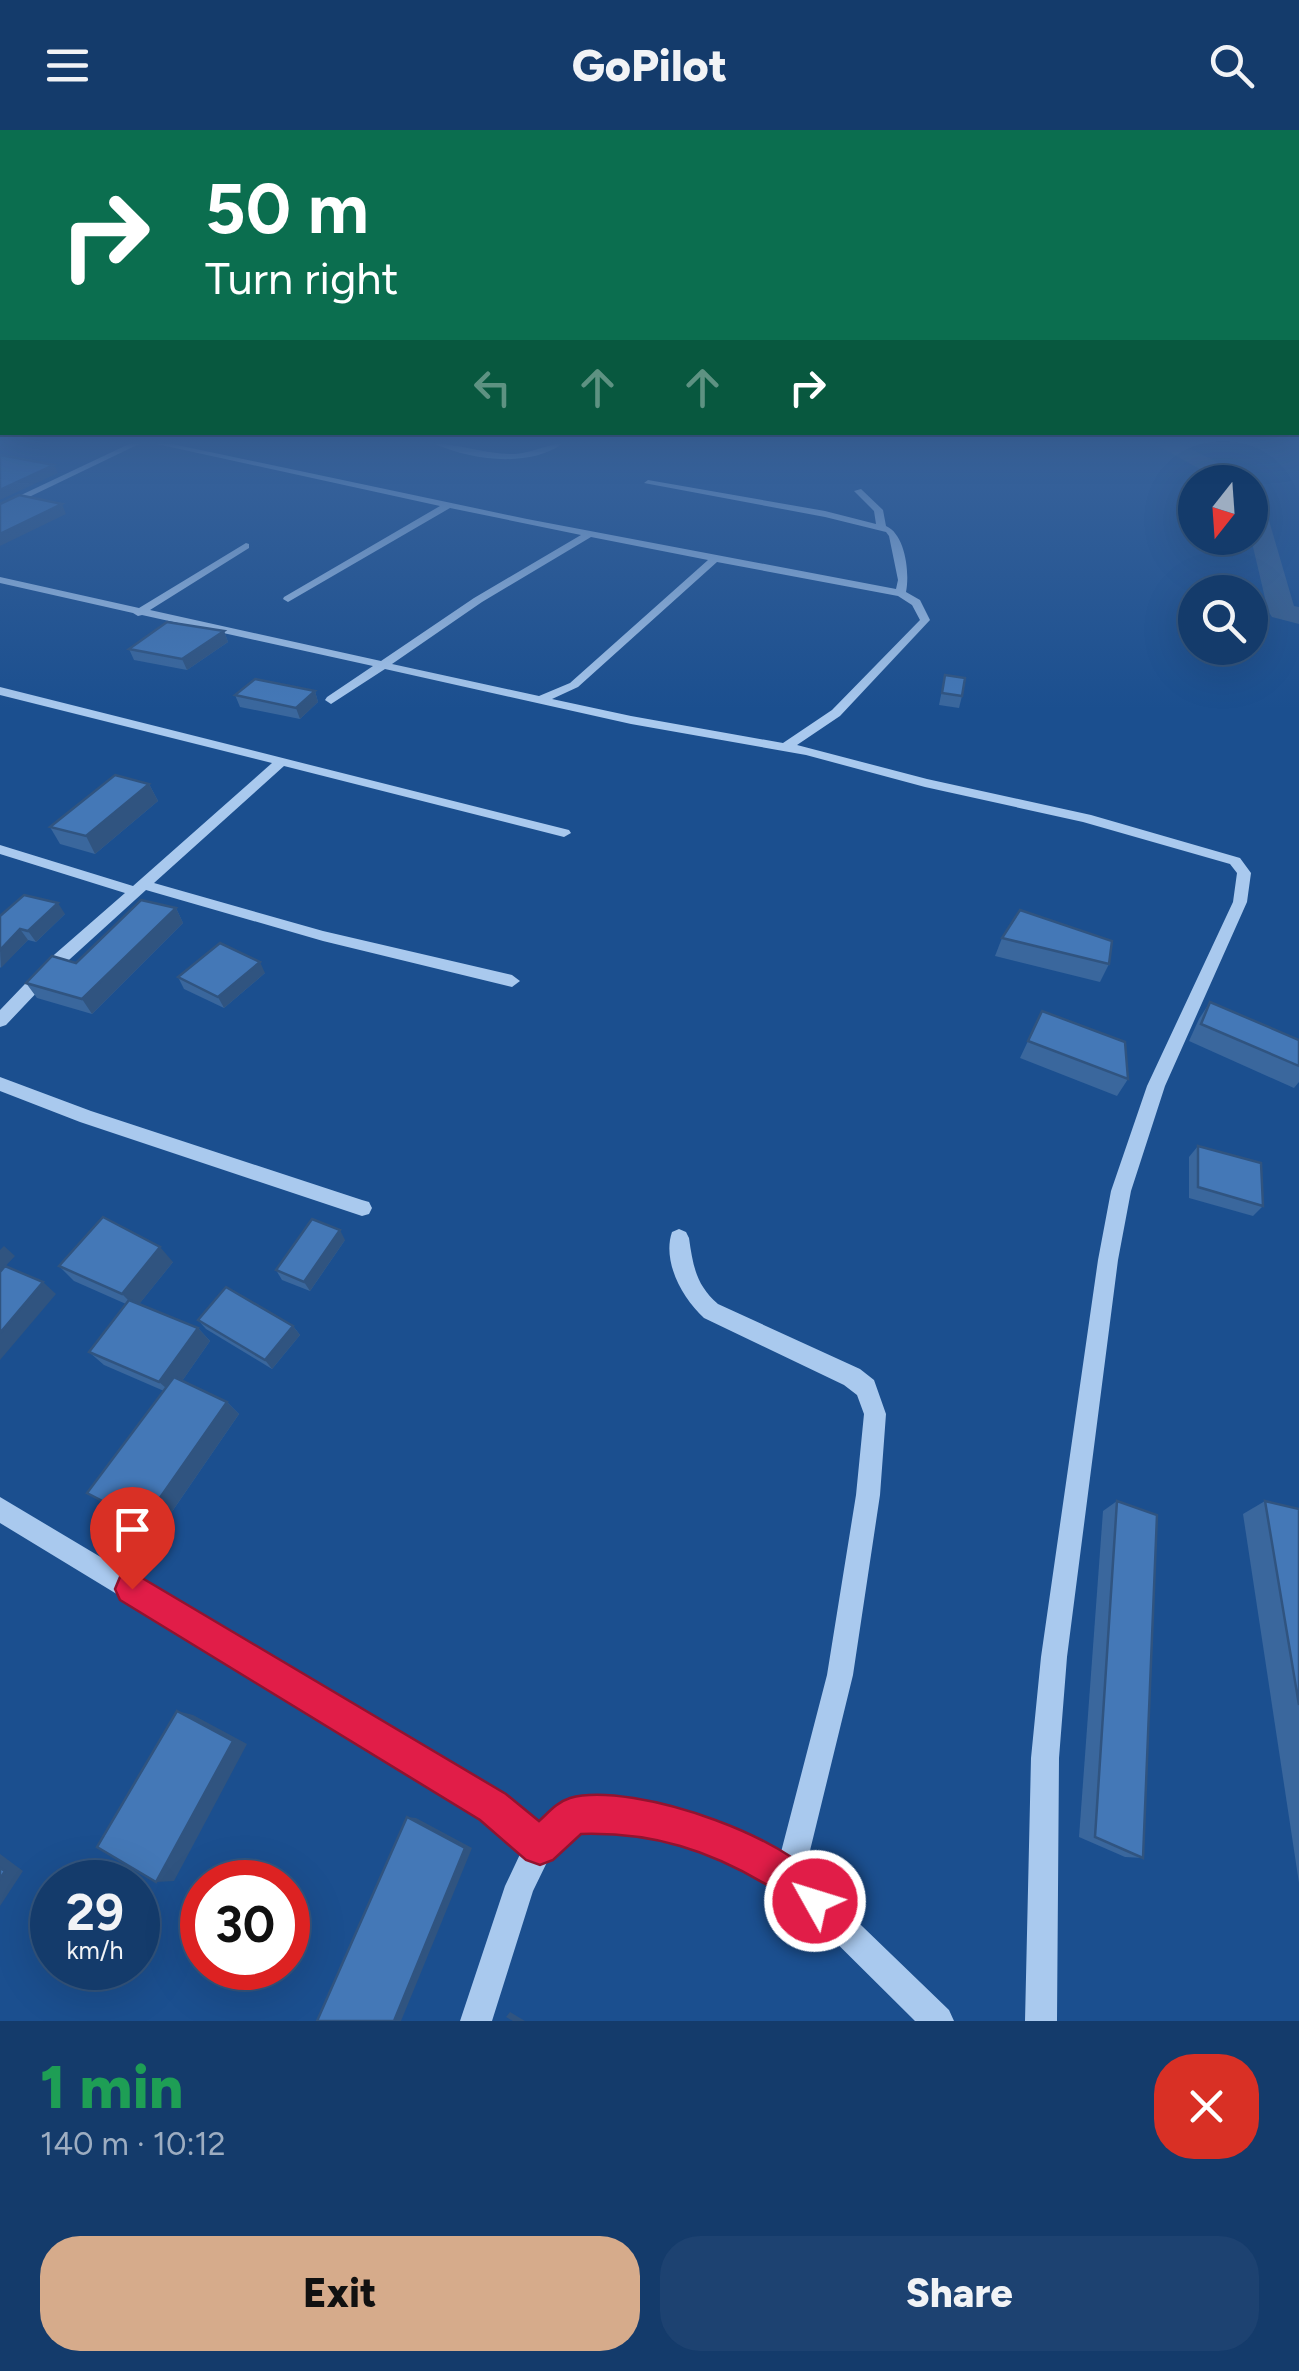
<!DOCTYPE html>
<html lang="en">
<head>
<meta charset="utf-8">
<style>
	body { margin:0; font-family:Figtree,sans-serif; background:#1d4271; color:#f1f3f6; height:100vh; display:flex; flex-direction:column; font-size:38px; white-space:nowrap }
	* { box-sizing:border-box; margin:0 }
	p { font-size:32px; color:#9dadc1 }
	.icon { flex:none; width:55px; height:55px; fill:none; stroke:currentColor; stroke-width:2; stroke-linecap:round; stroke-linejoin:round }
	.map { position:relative; height:1891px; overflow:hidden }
	.details { display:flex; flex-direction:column; background:#143b6b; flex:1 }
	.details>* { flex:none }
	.hud { position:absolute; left:0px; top:0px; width:1300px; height:305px; box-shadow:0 10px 40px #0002,0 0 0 2px #33557e; background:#0b6e4f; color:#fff; overflow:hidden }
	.needle { width:65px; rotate:197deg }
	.controls { position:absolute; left:1178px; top:335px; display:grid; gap:20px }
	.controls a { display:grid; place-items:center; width:90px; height:90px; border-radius:50%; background:#143b6b; box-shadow:0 10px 40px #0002,0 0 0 2px #33557e; font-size:50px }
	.speed { position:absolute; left:30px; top:1730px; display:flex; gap:20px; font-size:50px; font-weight:700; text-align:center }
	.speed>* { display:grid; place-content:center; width:130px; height:130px; border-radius:50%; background:#143b6b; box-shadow:0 10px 40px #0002,0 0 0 2px #33557e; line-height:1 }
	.speed small { font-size:25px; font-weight:400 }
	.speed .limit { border:15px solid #d22; background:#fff; color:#111 }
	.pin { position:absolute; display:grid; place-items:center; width:85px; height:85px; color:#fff; margin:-102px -42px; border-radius:50% 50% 50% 0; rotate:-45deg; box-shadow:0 0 10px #0007 }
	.pin .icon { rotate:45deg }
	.me { position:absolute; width:110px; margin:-55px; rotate:309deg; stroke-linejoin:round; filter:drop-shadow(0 0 8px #0008) }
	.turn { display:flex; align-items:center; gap:35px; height:210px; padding:0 40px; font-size:45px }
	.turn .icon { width:130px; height:130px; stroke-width:2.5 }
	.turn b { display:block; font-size:70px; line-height:85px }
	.lanes { display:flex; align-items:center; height:95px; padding:0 40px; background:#0003; justify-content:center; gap:50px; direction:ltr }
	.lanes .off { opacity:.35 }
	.round { display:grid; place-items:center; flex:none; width:105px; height:105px; border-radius:40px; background:#1d4271 }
	.headline { display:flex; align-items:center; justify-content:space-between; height:170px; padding:0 40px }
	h1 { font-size:60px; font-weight:800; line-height:75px; color:#1e9e55 }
	.cta { display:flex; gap:20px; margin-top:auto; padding:20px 40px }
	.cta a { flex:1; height:115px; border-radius:40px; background:#d6ab8b; color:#111; font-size:40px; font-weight:800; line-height:115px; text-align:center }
	.cta a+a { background:#1d4271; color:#f1f3f6 }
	header { display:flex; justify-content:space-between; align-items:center; height:130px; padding:0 40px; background:#143b6b; font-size:45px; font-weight:800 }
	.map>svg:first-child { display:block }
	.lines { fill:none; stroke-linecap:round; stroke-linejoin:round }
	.river { fill:#3c6290; fill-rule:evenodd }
	.minor { fill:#a9c9ee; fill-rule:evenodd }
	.wall { fill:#3a679d }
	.shaded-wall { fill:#305480 }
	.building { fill:#4478b7; stroke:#305480; stroke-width:2.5 }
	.route { fill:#e11d48; stroke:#92132f; stroke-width:2.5 }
</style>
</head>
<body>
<header><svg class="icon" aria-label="menu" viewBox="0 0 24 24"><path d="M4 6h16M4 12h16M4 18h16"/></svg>GoPilot<svg class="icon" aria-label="search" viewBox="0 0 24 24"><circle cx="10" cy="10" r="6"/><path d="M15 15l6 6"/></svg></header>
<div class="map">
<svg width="1299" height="1891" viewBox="0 0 1299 1891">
	<rect width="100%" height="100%" fill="#1b4f8f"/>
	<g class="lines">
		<polygon class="river" points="1155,314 1181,314 1258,353 1294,476 1299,477 1299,494 1272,487 1268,481 1250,404 1250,352 1223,352"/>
		<g class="minor">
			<polygon points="129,314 139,314 0,381 0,375"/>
			<path d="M157 314H172L527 389 896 459 898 450 889 406 886 402 825 387 644 353 648 350 825 381 876 394 874 381 854 361 861 359 883 380 886 396C905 404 910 442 906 462L920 470 930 490 840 586 797 615 927 649 1091 685 1240 728 1251 743 1247 772 1165 956 1131 1061 1118 1130 1067 1527 1059 1628 1057 1891H1025L1031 1628 1041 1527 1098 1130 1111 1061 1147 956 1233 772 1237 743 1230 734 1083 692 925 657 806 625 631 594 385 539 331 574 325 570 327 567 373 536 142 485 138 486 133 483 0 453V447L139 478 246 413 249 414V418L150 480 381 531 474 468 581 405 450 378 288 472 283 469 284 467 440 376ZM591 407 708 430 570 553 539 566 392 534 482 472ZM717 432 898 466 912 475 920 490 832 580 783 613 631 586 552 569 578 557Z"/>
			<path d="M435 314C462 314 488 325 515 324 532 323 546 314 562 314 527 338 472 330 435 314Z"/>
			<polygon points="0,557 569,700 571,703 564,707 284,636 154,753 323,801 512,845 520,851 512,857 323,811 146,760 59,839 6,895 0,897 0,880 47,831 125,763 0,724 0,715 133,756 272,633 0,565"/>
			<polygon points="0,947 91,981 362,1070 369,1072 372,1078 369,1084 362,1086 80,992 0,961"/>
			<path d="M679 1099 686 1102 689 1108C693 1136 696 1155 718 1174L860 1239 874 1250 886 1284 880 1365 853 1545 805 1741 949 1880 954 1891H915L779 1756 704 1719 632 1698 579 1699 550 1726 533 1761 492 1891H460L505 1756 522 1720 483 1687 0 1393V1367L503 1667 539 1697 563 1675 573 1671 632 1670 708 1692 780 1726 827 1545 856 1365 864 1284 857 1265 844 1255 704 1188C682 1168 662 1131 672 1102Z"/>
		</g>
	</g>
	<g class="wall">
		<polygon points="224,501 228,512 187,540 134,530 129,519"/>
		<polygon points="945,545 962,566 959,578 939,575"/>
		<polygon points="315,561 318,572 300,589 240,577 235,565"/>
		<polygon points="149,654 158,671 95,724 60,714 50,697"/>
		<polygon points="176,778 183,793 92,884 37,868 26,853 76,833"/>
		<polygon points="65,784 36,812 28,810 0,838 0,786"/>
		<polygon points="1002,808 1109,834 1100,852 995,826"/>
		<polygon points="265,843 224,878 184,859 178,847"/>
		<polygon points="1210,872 1299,910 1299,952 1294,958 1189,911 1199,889"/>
		<polygon points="1042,881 1128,949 1117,966 1020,928"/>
		<polygon points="1198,1016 1263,1076 1253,1086 1189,1068 1189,1027"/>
		<polygon points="345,1110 310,1161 282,1150 276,1140"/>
		<polygon points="173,1132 139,1174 198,1198 210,1211 182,1251 227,1272 239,1284 158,1402 87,1363 164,1261 104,1235 89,1222 126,1174 74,1151 59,1136"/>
		<polygon points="198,1190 293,1196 300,1205 272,1239 206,1199"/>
		<polygon points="1117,1371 1143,1728 1125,1727 1079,1707 1103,1381"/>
		<polygon points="1265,1371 1299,1379 1299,1753 1243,1384"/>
	</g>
	<g class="shaded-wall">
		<polygon points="0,314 13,314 0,319"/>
		<polygon points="54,335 58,343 0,370 0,360"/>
		<polygon points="62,374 66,384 0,416 0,404"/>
		<polygon points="224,501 228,512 187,540 182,529"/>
		<polygon points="315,561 318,572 300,589 296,578"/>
		<polygon points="149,654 158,671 95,724 86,706"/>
		<polygon points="58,773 65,784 36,812 28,801"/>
		<polygon points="176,778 183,793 92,884 82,869"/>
		<polygon points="20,799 28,810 1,838 0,820"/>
		<polygon points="260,832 265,843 224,878 218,867"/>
		<polygon points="340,1100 345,1110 310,1161 304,1152"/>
		<polygon points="4,1116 15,1126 0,1142 0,1120"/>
		<polygon points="160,1117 173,1132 136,1178 122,1164"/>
		<polygon points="43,1152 56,1164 0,1230 0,1203"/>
		<polygon points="293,1196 300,1205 272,1239 265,1230"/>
		<polygon points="198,1198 210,1211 173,1264 159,1252"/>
		<polygon points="227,1272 239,1284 158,1402 143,1392"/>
		<polygon points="177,1581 193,1585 247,1614 174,1751 156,1752"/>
		<polygon points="407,1687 416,1688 472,1718 401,1891 394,1891"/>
		<polygon points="0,1724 23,1741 0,1776"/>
		<polygon points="510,1882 525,1891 513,1891 506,1887"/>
	</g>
	<g class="building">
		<polygon points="0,325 54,335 0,360"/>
		<polygon points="19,365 62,374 0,404 0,374"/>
		<polygon points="167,492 224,501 182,529 129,519"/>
		<polygon points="945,545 965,548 962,566 942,563"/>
		<polygon points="255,549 315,561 296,578 235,565"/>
		<polygon points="115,645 149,654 86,706 50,697"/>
		<polygon points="24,765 58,773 28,801 20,799 0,820 0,786"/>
		<polygon points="141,770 176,778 82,869 26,853 52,826 76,833"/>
		<polygon points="1020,780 1112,811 1109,834 1002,808"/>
		<polygon points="220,813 260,832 218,867 178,847"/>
		<polygon points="1210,872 1299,910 1299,936 1201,894"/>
		<polygon points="1042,881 1125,912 1128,949 1028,911"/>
		<polygon points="1198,1016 1261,1033 1263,1076 1198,1057"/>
		<polygon points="103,1087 160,1117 122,1164 59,1136"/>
		<polygon points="312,1089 340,1100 304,1152 276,1140"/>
		<polygon points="5,1136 43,1152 0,1203 0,1142"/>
		<polygon points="226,1157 293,1196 265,1230 198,1190"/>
		<polygon points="129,1170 198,1198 159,1252 89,1222"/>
		<polygon points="174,1247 227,1272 143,1392 87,1363"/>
		<polygon points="1117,1371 1157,1385 1143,1728 1095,1707"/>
		<polygon points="1265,1371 1299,1379 1299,1575"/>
		<polygon points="177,1581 233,1611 156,1752 97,1717"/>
		<polygon points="407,1687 465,1718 394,1891 317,1891"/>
		<polygon points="0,1738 5,1741 0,1749"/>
	</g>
	<linearGradient id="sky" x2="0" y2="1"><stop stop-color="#0f2b4f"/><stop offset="0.54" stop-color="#39639b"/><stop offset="1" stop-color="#39639b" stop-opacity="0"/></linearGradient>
	<rect width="1299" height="579" fill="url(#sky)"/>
	<path class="route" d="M132 1442 506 1664 539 1691C548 1683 557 1672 570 1668 631 1650 810 1711 834 1771L829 1785 815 1790C797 1783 788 1768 772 1758 710 1720 653 1702 581 1704L553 1730 540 1735 526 1730 480 1690 120 1470 115 1459 120 1447Z"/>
</svg>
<div class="controls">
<a><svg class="needle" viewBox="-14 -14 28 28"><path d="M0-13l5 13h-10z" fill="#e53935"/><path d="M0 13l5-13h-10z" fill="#9dadc1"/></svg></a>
<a><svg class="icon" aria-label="search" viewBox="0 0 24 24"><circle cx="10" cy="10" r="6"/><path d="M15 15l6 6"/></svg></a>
</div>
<div class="speed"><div>29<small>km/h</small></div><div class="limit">30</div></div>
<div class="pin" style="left:132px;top:1459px;background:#d93025"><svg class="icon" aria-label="arrive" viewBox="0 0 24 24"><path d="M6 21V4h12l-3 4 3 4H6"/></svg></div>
<svg class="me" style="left:815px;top:1771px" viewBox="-20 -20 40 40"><circle r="17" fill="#e11d48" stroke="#fff" stroke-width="3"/><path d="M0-11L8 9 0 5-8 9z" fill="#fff"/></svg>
<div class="hud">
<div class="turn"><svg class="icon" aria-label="right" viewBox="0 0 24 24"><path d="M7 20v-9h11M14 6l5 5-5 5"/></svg><div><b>50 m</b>Turn right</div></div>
<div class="lanes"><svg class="icon off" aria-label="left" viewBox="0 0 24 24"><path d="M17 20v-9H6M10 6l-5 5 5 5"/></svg><svg class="icon off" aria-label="ahead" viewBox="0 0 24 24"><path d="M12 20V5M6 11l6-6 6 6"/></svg><svg class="icon off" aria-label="ahead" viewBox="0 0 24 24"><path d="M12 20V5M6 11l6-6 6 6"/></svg><svg class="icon" aria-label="right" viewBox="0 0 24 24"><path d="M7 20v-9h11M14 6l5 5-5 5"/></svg></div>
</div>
</div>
<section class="details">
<div class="headline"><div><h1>1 min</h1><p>140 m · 10:12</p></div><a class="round" style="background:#d93025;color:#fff"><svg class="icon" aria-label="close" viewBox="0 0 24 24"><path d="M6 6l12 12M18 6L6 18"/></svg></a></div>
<div class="cta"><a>Exit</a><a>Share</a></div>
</section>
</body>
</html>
